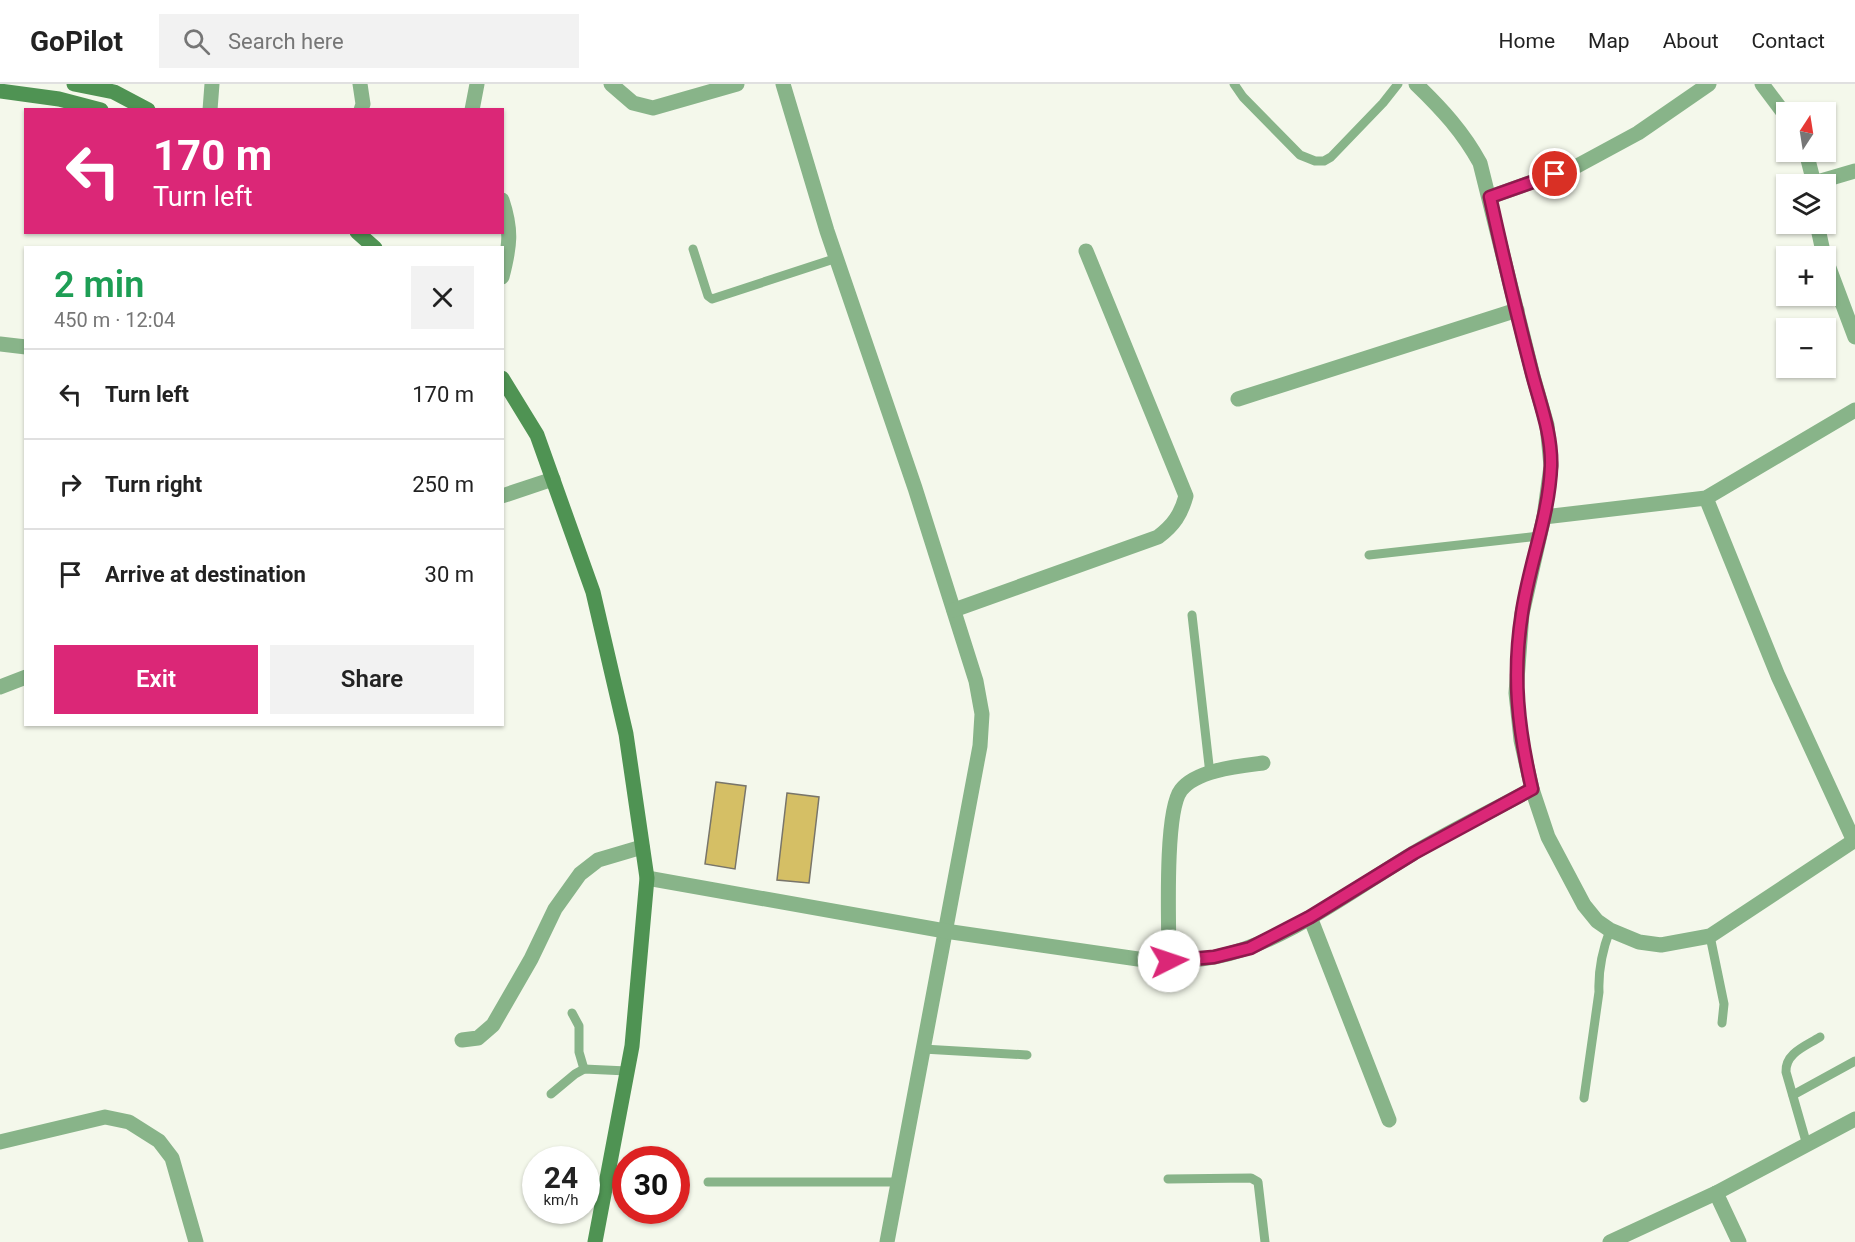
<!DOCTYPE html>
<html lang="en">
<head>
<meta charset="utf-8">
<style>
	body { margin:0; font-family:Roboto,sans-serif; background:#f2f2f2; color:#222; height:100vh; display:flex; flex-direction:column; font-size:22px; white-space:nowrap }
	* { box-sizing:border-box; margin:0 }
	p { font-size:20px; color:#767676 }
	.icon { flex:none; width:33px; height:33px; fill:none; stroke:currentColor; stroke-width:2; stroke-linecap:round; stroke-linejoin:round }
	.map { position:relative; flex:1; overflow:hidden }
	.side { position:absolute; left:24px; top:162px; width:480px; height:480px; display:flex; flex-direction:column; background:#fff; border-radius:0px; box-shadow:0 2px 4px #0004 }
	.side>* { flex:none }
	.top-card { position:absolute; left:24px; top:24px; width:480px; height:126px; border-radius:0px; box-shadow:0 2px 4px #0004; background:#db2777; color:#fff; overflow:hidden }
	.needle { width:39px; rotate:12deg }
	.fabs { position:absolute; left:1776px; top:18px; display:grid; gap:12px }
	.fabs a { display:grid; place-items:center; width:60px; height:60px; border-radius:0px; background:#fff; box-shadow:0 2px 4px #0004; font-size:30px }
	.speed { position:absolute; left:522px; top:1062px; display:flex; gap:12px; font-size:30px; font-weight:700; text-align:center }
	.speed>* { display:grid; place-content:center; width:78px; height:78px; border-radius:50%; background:#fff; box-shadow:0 2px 4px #0004; line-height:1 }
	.speed small { font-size:15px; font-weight:400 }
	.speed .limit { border:9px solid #d22; background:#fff; color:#111 }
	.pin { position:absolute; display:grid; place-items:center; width:51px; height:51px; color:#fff; margin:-26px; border:3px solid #fff; border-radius:50%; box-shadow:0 2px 6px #0007 }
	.me { position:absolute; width:66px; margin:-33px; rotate:86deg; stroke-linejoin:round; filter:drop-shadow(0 0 4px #0008) }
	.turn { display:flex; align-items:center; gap:21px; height:126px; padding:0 30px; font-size:27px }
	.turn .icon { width:78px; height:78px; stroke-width:2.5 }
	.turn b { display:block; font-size:42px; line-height:51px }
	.round { display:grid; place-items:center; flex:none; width:63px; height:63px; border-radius:0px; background:#f2f2f2 }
	.head { display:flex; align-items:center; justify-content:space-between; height:102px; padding:0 30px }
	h1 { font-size:36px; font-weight:600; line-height:45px; color:#1e9e55 }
	.button { display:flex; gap:12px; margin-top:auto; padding:12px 30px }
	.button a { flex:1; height:69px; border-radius:0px; background:#db2777; color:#fff; font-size:24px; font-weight:600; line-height:69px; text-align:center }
	.button a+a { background:#f2f2f2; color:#222 }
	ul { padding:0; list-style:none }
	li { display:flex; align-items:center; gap:18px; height:90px; padding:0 30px; border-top:2px solid #e0e0e0 }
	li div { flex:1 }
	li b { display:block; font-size:22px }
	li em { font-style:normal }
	header { display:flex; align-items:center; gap:36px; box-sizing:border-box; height:84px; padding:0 30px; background:#fff; border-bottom:2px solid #e0e0e0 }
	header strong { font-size:28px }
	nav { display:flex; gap:33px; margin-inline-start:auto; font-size:21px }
	.search { width:420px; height:54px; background:#f2f2f2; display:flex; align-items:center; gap:15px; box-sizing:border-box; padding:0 21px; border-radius:0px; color:#767676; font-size:22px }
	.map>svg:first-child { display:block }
	.building { fill:#d5bf65; stroke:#78756a; stroke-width:1.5 }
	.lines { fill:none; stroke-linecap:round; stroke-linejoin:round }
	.lane { stroke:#88b489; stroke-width:9 }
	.street { stroke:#88b489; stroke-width:15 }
	.secondary { stroke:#4f9353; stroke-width:15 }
	.route-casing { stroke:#8e194d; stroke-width:15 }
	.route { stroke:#db2777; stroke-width:10 }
</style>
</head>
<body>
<header>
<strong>GoPilot</strong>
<div class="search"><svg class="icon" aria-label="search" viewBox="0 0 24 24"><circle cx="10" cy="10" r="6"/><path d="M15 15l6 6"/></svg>Search here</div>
<nav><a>Home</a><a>Map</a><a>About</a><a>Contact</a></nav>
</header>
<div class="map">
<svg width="1855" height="1158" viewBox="0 0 1855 1158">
	<rect width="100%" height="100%" fill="#f4f8eb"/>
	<g class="building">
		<polygon points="716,698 746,702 735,785 705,780"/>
		<polygon points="787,709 819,713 809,799 777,796"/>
	</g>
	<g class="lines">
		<g class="lane">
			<polyline points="1234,0 1243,13 1300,71 1315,77 1324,77 1331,73 1383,19 1398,0"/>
			<polyline points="693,165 708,212 712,215 837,174"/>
			<polyline points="1369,471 1539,452"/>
			<polyline points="1192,531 1210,690"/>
			<polyline points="1710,852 1724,920 1722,939"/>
			<polyline points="572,929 579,942 579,968 584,985"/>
			<polyline points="923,965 1027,971"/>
			<polyline points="551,1010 575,990 584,985 627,987"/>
			<polyline points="1793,1011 1855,977"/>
			<path d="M1584 1014 1599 908C1598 885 1602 867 1610 846"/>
			<path d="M1807 1061 1786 988C1785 969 1806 962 1820 953"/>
			<polyline points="1168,1095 1251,1094 1258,1098 1265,1158"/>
			<polyline points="708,1098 898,1098"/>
		</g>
		<g class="street">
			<polyline points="360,0 363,20 361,26"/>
			<polyline points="611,0 633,19 653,24 737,0"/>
			<polyline points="783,0 827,147 915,404 976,597 982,630 980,662 887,1158"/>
			<path d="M1416 0C1442 25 1463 48 1480 79L1533 292 1547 341 1551 382 1544 433 1522 530 1516 609 1521 656 1532 705 1548 753 1584 821 1597 837 1610 846 1639 858 1661 861 1710 852 1855 756"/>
			<polyline points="1762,0 1786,32"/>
			<polyline points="210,26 212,0"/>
			<polyline points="472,26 477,0"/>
			<polyline points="1806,68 1814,99 1855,87"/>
			<polyline points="1490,113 1577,82 1638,49 1709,0"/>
			<path d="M502 116C512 146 510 162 502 193"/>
			<polyline points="1817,140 1824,172"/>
			<polyline points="1826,176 1855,253"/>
			<polyline points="0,260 26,263"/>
			<polyline points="1238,315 1517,226"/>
			<polyline points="502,412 553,395"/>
			<polyline points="1706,414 1778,592 1854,757"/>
			<polyline points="1544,433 1706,414 1855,326"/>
			<path d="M954 526 1158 453C1174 441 1181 430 1186 412L1086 167"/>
			<polyline points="0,603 26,593"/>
			<path d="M647 794 945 847 1138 875C1163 876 1190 878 1215 873 1281 861 1354 805 1412 770 1450 747 1492 727 1532 705"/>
			<polyline points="1310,833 1389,1036"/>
			<path d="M1169 877C1169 844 1164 728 1181 706 1196 686 1239 682 1263 679"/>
			<polyline points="462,956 478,954 493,941 531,875 555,825 580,790 598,776 642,763"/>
			<polyline points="0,1058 105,1033 129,1038 159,1057 172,1074 196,1158"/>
			<polyline points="1716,1109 1739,1158"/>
			<polyline points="1610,1158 1716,1109 1855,1035"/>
		</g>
		<g class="secondary">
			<polyline points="74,0 114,8 148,26"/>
			<polyline points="0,7 59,15 101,26"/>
			<polyline points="357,148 375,164"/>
			<polyline points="502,294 537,351 593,508 626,650 647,794 632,962 595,1158"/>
		</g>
	</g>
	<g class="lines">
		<g class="route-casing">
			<path id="route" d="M1169 877 1214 873 1250 864 1310 833 1414 769 1532 705C1518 644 1512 592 1522 529 1529 480 1549 433 1551 382 1552 350 1540 320 1532 289 1517 231 1503 172 1490 113L1555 90"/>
		</g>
		<use href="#route" class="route"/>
	</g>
</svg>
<div class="fabs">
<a><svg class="needle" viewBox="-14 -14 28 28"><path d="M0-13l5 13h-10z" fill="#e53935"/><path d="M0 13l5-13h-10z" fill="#767676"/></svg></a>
<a><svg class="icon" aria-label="layers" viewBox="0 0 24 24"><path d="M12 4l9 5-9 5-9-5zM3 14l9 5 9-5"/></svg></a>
<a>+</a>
<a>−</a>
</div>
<div class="speed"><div>24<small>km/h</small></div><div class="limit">30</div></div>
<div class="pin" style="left:1555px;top:90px;background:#d93025"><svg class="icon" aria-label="arrive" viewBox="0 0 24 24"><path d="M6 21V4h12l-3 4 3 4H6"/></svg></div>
<svg class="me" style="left:1169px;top:877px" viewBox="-20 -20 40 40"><circle r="19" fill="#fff"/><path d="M0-13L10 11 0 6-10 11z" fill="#db2777"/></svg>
<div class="top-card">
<div class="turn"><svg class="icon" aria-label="left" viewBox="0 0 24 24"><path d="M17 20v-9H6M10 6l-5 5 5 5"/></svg><div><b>170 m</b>Turn left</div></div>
</div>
<section class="side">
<div class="head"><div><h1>2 min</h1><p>450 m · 12:04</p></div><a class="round"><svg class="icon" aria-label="close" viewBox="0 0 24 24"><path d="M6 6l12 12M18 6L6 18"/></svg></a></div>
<ul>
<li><svg class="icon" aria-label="left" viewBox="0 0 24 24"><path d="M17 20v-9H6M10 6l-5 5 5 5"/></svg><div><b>Turn left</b></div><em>170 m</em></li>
<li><svg class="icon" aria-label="right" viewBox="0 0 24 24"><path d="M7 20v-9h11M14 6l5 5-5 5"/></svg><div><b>Turn right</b></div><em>250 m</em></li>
<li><svg class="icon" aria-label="arrive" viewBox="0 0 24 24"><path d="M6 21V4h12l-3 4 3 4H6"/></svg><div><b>Arrive at destination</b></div><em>30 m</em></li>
</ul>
<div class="button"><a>Exit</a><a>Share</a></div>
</section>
</div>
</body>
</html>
